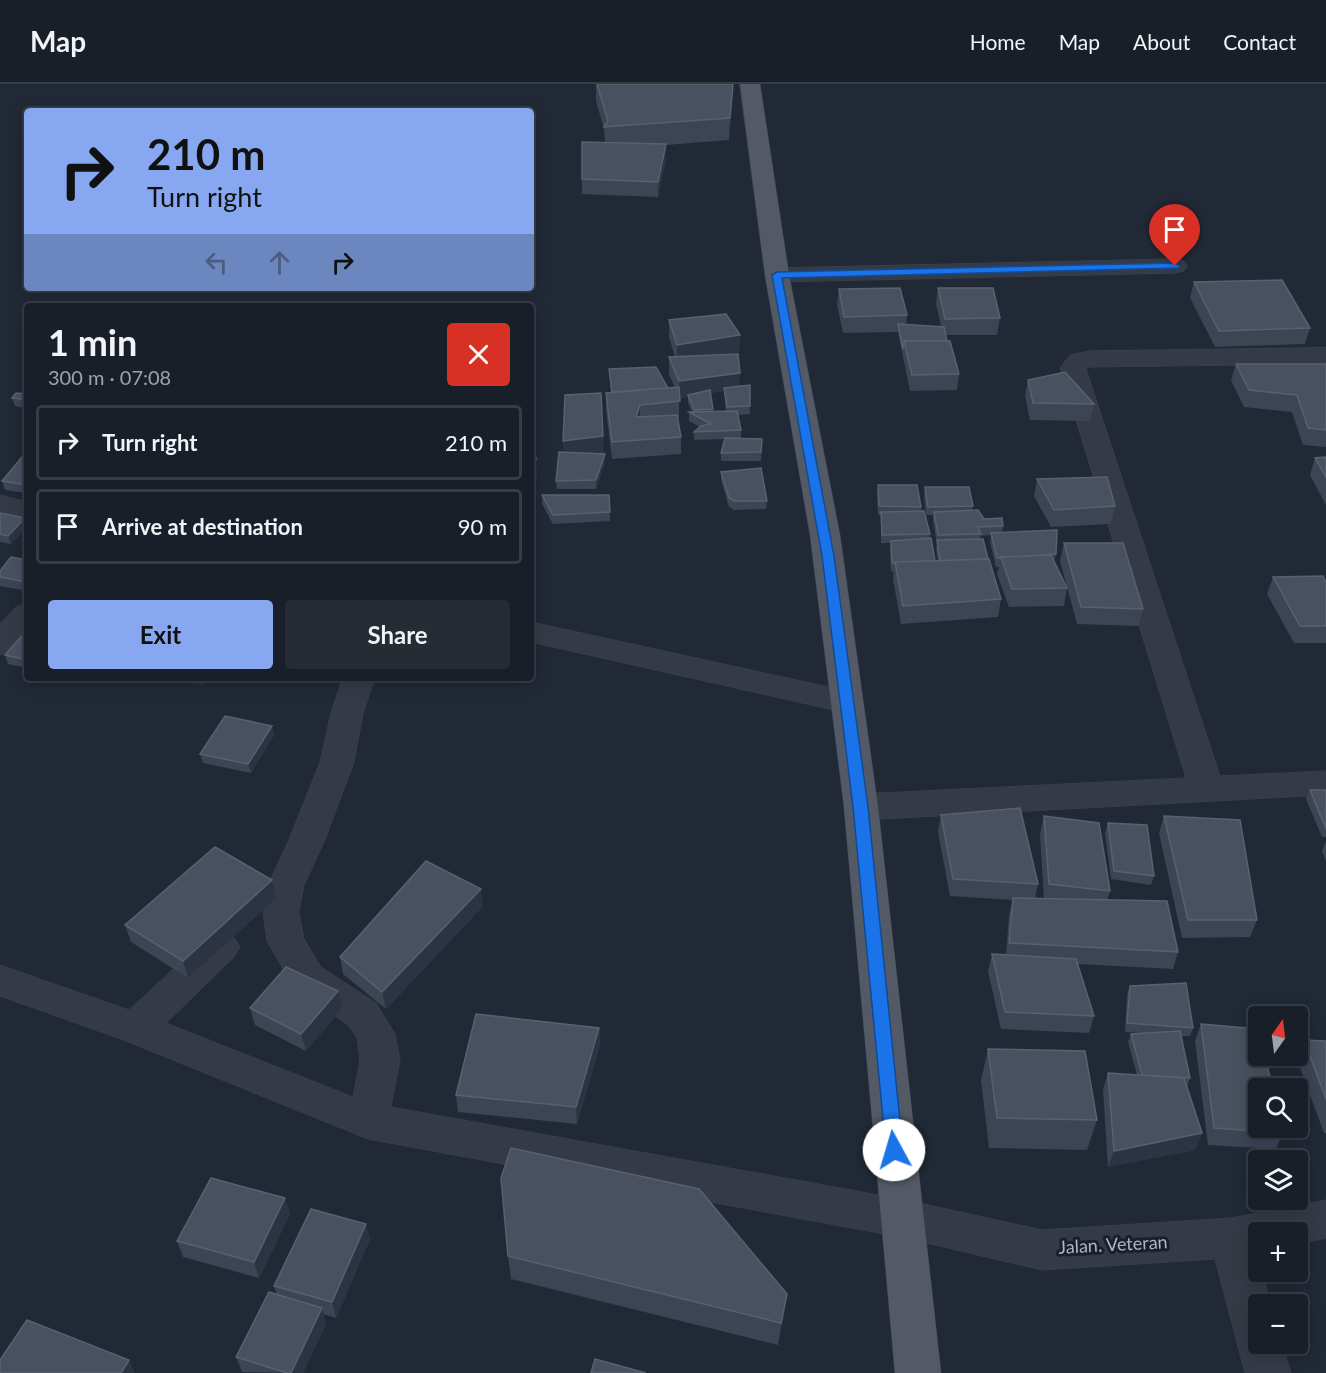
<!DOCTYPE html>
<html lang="en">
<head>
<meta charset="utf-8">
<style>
	body { margin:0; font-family:Lato,sans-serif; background:#262c34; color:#f1f3f6; height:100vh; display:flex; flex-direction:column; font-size:22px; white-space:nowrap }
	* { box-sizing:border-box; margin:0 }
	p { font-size:20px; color:#9fa2a8 }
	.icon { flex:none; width:33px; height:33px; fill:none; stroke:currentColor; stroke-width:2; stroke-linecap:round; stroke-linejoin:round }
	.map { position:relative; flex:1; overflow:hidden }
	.drawer { position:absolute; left:24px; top:219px; width:510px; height:378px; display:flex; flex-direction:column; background:#191f28; border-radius:6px; box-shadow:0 3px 15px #0003,0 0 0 2px #373d45 }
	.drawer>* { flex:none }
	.hud { position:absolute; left:24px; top:24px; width:510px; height:183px; border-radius:6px; box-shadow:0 3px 15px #0003,0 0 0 2px #373d45; background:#87a8f0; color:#111; overflow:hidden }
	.needle { width:39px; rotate:14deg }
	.buttons { position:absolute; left:1248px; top:922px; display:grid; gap:12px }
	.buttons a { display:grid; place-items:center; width:60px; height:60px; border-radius:6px; background:#191f28; box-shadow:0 3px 15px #0003,0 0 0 2px #373d45; font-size:30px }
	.pin { position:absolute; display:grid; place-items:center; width:51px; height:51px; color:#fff; margin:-62px -26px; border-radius:50% 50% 50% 0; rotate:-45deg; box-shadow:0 0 6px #0007 }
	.pin .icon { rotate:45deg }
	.me { position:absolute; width:66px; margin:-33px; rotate:354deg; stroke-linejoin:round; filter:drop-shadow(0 0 4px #0008) }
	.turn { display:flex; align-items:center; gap:21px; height:126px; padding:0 24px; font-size:27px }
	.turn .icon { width:78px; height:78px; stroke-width:2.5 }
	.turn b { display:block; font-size:42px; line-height:51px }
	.lanes { display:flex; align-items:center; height:57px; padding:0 24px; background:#0003; justify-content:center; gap:30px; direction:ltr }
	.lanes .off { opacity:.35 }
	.round { display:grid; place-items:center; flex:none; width:63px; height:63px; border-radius:6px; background:#262c34 }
	.summary { display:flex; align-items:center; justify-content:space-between; height:102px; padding:0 24px }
	h1 { font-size:36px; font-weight:700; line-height:45px }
	.action { display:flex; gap:12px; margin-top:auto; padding:12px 24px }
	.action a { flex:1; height:69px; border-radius:6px; background:#87a8f0; color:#111; font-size:24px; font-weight:700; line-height:69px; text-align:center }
	.action a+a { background:#262c34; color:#f1f3f6 }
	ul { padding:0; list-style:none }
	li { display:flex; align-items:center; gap:18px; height:75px; margin:0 12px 9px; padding:0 12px; border:3px solid #373d45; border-radius:6px }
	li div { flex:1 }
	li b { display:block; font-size:22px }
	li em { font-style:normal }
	header { display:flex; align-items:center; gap:36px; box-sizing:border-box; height:84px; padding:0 30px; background:#191f28; border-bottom:2px solid #373d45 }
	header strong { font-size:28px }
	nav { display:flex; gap:33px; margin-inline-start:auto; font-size:21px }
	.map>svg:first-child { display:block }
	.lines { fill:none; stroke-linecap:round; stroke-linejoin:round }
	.minor-casing { stroke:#3e4450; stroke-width:1 }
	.major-casing { stroke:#3e4450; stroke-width:1 }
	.minor { fill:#353b46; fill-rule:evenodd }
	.major { fill:#535a66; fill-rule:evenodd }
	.wall { fill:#3d4454; fill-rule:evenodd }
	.shaded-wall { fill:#2c3443 }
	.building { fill:#495160; stroke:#596070; stroke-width:1.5 }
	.route { fill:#1a73e8; stroke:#114b97; stroke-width:1.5 }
	.labels { text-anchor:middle; stroke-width:6; stroke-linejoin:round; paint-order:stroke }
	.near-street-label { font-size:18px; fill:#afb5c3; stroke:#1a202b }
</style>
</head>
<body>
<header>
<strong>Map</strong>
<nav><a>Home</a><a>Map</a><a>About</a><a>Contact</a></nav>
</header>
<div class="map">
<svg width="1326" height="1289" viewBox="0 0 1326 1289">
	<rect width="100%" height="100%" fill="#212936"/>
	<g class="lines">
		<g class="minor-casing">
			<g id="minor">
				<polygon points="1175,175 1184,177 1187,182 1184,187 1175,189 777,198 768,196 765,191 768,186 777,184"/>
				<polygon points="1326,264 1326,280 1089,283 1086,285 1220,692 1326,687 1326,711 861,736 849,732 844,723 849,714 861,710 1186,694 1060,284 1070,271 1089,267"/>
				<polygon points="0,411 27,418 27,436 0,429"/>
				<polygon points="27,520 27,549 11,567 0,571 0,540 16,523"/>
				<polygon points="531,538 847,607 858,610 863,618 858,626 847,629 531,558"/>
				<polygon points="343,594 375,594 363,629 354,678 324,758 304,801 299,828 304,855 321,883 376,919 395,950 400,976 391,1023 901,1115 1042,1146 1231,1134 1326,1116 1326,1154 1298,1160 1298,1149 1258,1149 1258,1168 1256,1168 1258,1188 1262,1188 1271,1221 1258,1221 1258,1260 1282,1260 1291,1289 1245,1289 1215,1175 1042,1186 901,1153 368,1055 121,955 0,912 0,881 129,926 208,853 221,848 234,853 240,863 234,873 166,939 353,1013 360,976 357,954 348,941 295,905 267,857 263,828 268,801 288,758 320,678 331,629"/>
			</g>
		</g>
		<g class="major-casing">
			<polygon id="major" points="740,0 760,0 789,191 840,451 878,723 941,1289 895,1289 844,723 810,451 765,191"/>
		</g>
		<use href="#minor" class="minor"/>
		<use href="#major" class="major"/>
	</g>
	<g class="wall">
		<polygon points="596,0 733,0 729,56 666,61 666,75 658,113 582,110 582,95 605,59 604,45 596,17"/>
		<polygon points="1194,198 1310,244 1305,260 1215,263 1190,214"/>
		<polygon points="938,204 1000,234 997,251 946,251 959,290 957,306 910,307 898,248 843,249 837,221 839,205 907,231 906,241 941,242 936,220"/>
		<path d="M669 236 740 251 739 268 718 271 739 302 750 322V330L738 331 741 346V354L762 355 761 377H721V369L725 355 694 356V348L700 343 689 337V328H692L688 319V313L679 314V334H677L681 353V370L612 375 606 326V309H611L609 285 668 304H675L669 290V273H675L669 253ZM724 307 726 327 713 328 710 309Z"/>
		<polygon points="1326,277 1326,363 1303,361 1292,328 1244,323 1231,296 1236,280 1324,280"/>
		<polygon points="1028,296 1094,320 1090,337 1030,336 1025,312"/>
		<polygon points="27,310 27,324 15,322 12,314"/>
		<polygon points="563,357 604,369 594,370 605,370 605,379 596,405 557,405 556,397 564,368"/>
		<polygon points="27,367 27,409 5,406 2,397"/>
		<polygon points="1326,373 1326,421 1310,391 1315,374"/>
		<polygon points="721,388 767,417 766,425 734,426 729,423 721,396"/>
		<polygon points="1037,395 1115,422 1111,440 1051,443 1034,412"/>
		<polygon points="878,401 921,423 921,427 930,450 929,454 935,477 938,477 936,465 937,460 933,437 933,431 926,431 924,412 925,403 973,422 972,426 984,435 1003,442 1002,449 1056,470 1054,478 1067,504 1064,522 1009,523 997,490 999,483 996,483 990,458 991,451 980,452 980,455 988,475 1001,515 998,533 901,540 893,495 894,488 891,487 890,466 891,459 881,459 881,431 878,431 877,410"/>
		<polygon points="542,411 609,411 610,437 553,440 542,420"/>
		<polygon points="0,429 27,441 27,443 11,460 0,458"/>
		<polygon points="1064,459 1143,525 1139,542 1077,540 1060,477"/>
		<polygon points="27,476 27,507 0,502 0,487"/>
		<polygon points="1273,493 1326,499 1326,559 1294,559 1267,510"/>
		<polygon points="27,546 27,584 8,580 5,571"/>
		<polygon points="186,594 206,594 201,600 186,596"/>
		<polygon points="274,651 251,689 203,679 200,670"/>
		<polygon points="1310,706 1326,706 1326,753 1322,753 1306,715"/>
		<polygon points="941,731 1038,800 1035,815 1044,815 1040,750 1044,732 1110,807 1107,816 1178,868 1173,885 1078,880 1094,932 1089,949 1001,945 988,887 992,870 1006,871 1009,831 1013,816 950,812 938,748"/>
		<polygon points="1164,732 1257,836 1250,853 1182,854 1159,749"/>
		<polygon points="1108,739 1154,792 1151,801 1111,795 1105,748"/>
		<polygon points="1326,757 1326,777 1322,767"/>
		<polygon points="276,814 188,894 131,858 125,841"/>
		<polygon points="483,822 386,925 343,890 340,873"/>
		<polygon points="1130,902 1193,944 1190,952 1181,952 1190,994 1187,1003 1202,1049 1195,1066 1108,1083 1103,1006 1108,989 1137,991 1128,958 1131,950 1144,949 1125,948 1127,911"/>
		<polygon points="338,907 342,924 306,967 255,941 250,924"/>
		<polygon points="1201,940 1283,1049 1276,1065 1208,1061 1195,957"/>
		<polygon points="599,944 600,961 577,1040 458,1028 456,1011"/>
		<polygon points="1304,956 1326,957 1326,1049 1324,1049 1296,973 1298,972 1298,969"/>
		<polygon points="988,965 1097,1036 1087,1066 989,1064 981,996"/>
		<polygon points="285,1114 290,1130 259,1194 183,1173 177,1157"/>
		<polygon points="370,1155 336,1234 323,1230 326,1240 303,1289 242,1288 236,1273 277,1211 274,1202"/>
		<polygon points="508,1172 784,1232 778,1261 511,1195"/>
	</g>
	<g class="shaded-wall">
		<polygon points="733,0 732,17 729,56 730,34"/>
		<polygon points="666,60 666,75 658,113 658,98"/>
		<polygon points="740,251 739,268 677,278 677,261"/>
		<polygon points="740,289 739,305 724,304 724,307 679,314 679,297"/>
		<polygon points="640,321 640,338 636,333"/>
		<polygon points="603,352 604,369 564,374 563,357"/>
		<polygon points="605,370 605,379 596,405 596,396"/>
		<polygon points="536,374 537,391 531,426 531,403"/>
		<polygon points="25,434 27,443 11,460 8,452"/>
		<polygon points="200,594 206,594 201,600"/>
		<polygon points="272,642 274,651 251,689 248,680"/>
		<polygon points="272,796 276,814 188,894 183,877"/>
		<polygon points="481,805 483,822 386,925 382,908"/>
		<polygon points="338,907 342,924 306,967 301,950"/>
		<polygon points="599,944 600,961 577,1040 576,1023"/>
		<polygon points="1202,1049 1195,1066 1108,1083 1114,1067"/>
		<polygon points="285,1114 290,1130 259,1194 254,1178"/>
		<polygon points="366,1140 370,1155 336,1234 332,1218"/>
		<polygon points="787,1210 784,1232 778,1261 781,1239"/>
		<polygon points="322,1224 326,1240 303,1289 291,1289"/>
		<polygon points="129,1276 135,1289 121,1289"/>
	</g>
	<g class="building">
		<polygon points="597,0 733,0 730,34 604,43 608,37"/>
		<polygon points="582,58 666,60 658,98 582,95"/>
		<polygon points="1282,196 1310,244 1219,247 1194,198"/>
		<polygon points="900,204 907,231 844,233 839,205"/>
		<polygon points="938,204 993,204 1000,234 945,235"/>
		<polygon points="726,230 740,251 677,261 669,236"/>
		<polygon points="898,240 944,243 947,257 904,257 903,265"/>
		<polygon points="904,257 950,257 959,290 912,291"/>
		<polygon points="738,270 740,289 679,297 669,273"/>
		<polygon points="1236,280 1326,280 1326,346 1308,344 1297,311 1249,306"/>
		<polygon points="656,283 668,304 612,308 609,285"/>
		<polygon points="1065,288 1094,320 1033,319 1028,296"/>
		<polygon points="750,301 750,322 727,323 724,304"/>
		<polygon points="679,303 680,317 640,321 636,333 677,331 681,353 612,358 606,309"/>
		<polygon points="710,306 713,325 694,326 688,311"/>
		<polygon points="16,309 27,310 27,316 12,314"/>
		<polygon points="601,309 603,352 563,357 565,311"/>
		<polygon points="737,327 741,346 694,348 701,342 711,340 689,328"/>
		<polygon points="725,354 762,355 761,368 721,369"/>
		<polygon points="27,367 27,401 2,397"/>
		<polygon points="559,368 605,370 596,396 556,397"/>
		<polygon points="1326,373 1326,393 1315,374"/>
		<polygon points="536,374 531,403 531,375"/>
		<polygon points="761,384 767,417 734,417 729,414 721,388"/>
		<polygon points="1107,393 1115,422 1054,426 1037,395"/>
		<polygon points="878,401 917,401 921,423 879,422"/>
		<polygon points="925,403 969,403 973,422 928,423"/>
		<polygon points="542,411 609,411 610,428 553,431"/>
		<polygon points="978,426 984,435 1002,434 1003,442 978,443 981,450 938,451 934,428"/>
		<polygon points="924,427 930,450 882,451 881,428"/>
		<polygon points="0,429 25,434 8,452 0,450"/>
		<polygon points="1057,446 1056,470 997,474 991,449"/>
		<polygon points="931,454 935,477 892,479 891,457"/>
		<polygon points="983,455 988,475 940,477 937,456"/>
		<polygon points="1064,459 1123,459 1143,525 1081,523"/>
		<polygon points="1051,471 1067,504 1012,505 1001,473"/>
		<polygon points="11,473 27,476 27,498 0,493 0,487"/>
		<polygon points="989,475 1001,515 903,522 895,478"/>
		<polygon points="1323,492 1326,499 1326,542 1300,542 1273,493"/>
		<polygon points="27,546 27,576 5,571"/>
		<polygon points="225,632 272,642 248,680 200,670"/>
		<polygon points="1310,706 1326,706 1326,745"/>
		<polygon points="1020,724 1038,800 953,795 941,731"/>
		<polygon points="1044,732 1099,739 1110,807 1049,800"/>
		<polygon points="1164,732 1240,736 1257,836 1188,836"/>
		<polygon points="1108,739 1147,741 1154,792 1114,787"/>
		<polygon points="215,763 272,796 183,877 125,841"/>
		<polygon points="426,777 481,805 382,908 340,873"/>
		<polygon points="1013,814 1167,817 1178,868 1009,859"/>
		<polygon points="992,870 1076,875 1094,932 1005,928"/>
		<polygon points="286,883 338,907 301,950 250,924"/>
		<polygon points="1186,899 1193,944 1127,939 1130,902"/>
		<polygon points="476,930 599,944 576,1023 456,1011"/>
		<polygon points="1201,940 1258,945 1258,972 1265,972 1273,1005 1258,1005 1258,1044 1282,1044 1283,1049 1214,1044"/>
		<polygon points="1180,947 1190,994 1142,991 1131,950"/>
		<polygon points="1304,956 1326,957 1326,1015"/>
		<polygon points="988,965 1085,967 1097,1036 997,1034"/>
		<polygon points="1108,989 1184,994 1202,1049 1114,1067"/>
		<polygon points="511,1064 699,1105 787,1210 781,1239 508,1172 501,1094"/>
		<polygon points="211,1094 285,1114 254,1178 177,1157"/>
		<polygon points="311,1125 366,1140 332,1218 274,1202"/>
		<polygon points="269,1208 322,1224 291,1289 287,1289 236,1273"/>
		<polygon points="27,1236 129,1276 121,1289 0,1289 0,1276"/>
		<polygon points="595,1275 646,1289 591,1289"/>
	</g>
	<polygon class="route" points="1175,179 1180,182 1178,184 782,194 834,472 868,723 903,1066 900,1071 894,1073 888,1071 886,1066 853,723 822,472 772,191 777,188"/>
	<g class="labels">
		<g class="near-street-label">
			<text transform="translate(1113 1161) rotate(-3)" y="6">Jalan. Veteran</text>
		</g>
	</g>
</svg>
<div class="buttons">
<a><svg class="needle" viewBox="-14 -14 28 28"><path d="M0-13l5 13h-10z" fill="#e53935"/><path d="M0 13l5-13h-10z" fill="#9fa2a8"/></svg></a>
<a><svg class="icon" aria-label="search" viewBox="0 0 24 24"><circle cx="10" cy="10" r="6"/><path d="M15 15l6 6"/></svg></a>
<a><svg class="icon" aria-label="layers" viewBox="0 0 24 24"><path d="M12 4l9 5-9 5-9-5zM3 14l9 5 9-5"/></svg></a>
<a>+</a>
<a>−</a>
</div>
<div class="pin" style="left:1175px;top:182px;background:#d93025"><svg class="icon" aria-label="arrive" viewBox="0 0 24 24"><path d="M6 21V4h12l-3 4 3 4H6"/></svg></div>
<svg class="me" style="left:894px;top:1066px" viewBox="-20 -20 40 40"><circle r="19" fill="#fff"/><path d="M0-13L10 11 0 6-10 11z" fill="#1a73e8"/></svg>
<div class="hud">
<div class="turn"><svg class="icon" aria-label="right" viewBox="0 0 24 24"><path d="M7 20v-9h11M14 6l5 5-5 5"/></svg><div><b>210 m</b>Turn right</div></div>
<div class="lanes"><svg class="icon off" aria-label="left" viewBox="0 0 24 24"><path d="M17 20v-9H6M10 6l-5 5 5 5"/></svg><svg class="icon off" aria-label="ahead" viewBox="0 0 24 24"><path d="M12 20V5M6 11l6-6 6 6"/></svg><svg class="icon" aria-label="right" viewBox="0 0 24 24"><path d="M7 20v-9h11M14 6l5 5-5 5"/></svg></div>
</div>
<section class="drawer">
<div class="summary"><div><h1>1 min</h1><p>300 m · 07:08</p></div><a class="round" style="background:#d93025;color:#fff"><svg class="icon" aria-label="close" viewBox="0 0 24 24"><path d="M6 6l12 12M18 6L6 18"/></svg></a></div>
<ul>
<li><svg class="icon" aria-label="right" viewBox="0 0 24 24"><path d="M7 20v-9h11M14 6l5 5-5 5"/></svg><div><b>Turn right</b></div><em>210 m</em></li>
<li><svg class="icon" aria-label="arrive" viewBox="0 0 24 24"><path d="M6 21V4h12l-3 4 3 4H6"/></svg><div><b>Arrive at destination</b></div><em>90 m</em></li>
</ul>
<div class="action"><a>Exit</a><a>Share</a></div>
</section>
</div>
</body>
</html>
